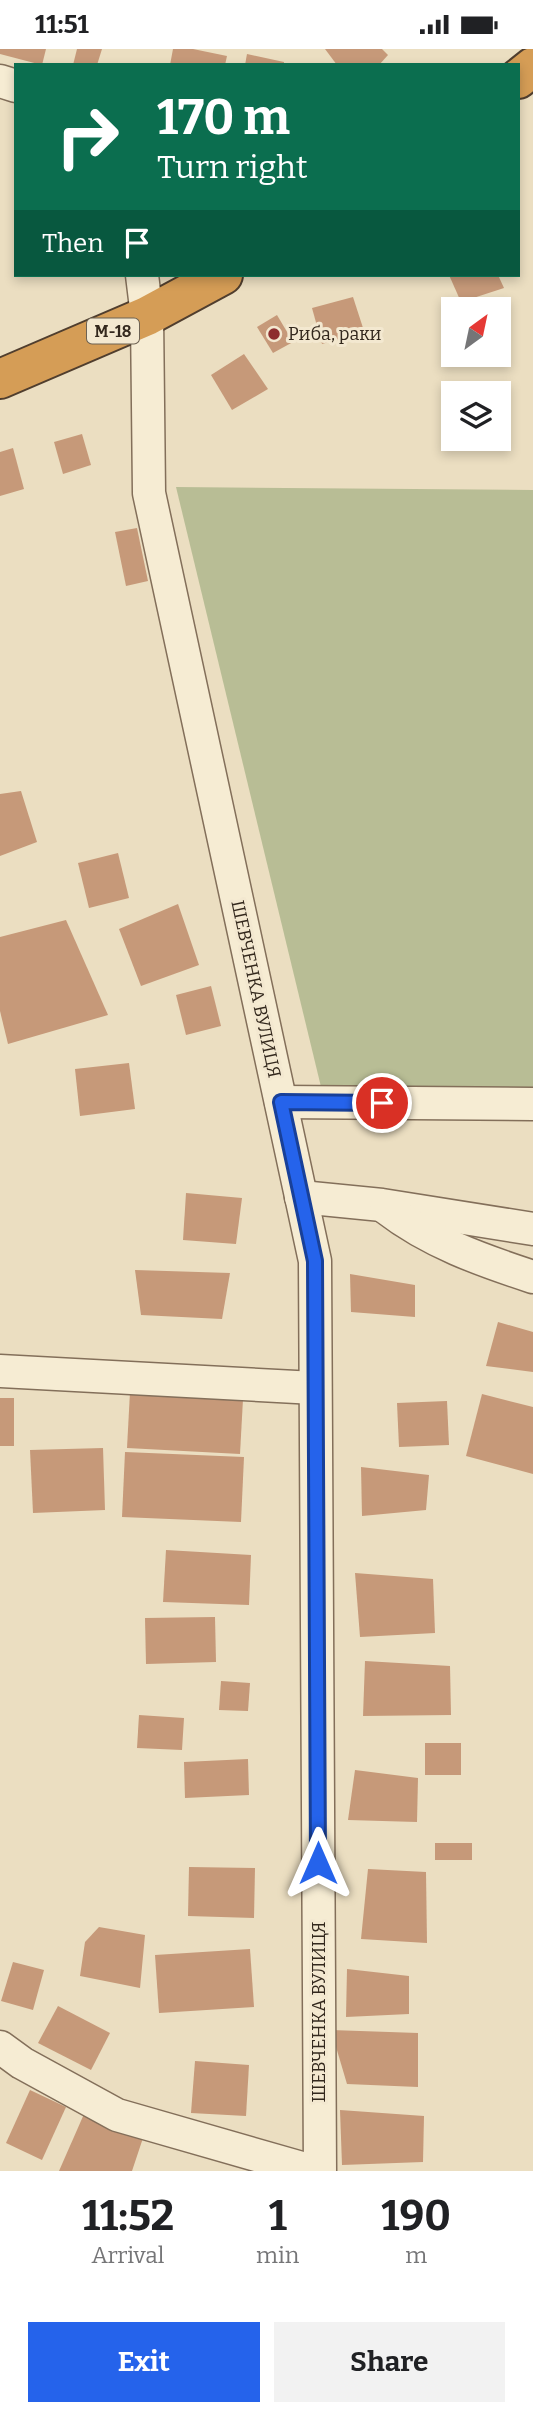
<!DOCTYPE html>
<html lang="en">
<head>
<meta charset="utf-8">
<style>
	body { margin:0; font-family:Bitter,serif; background:#f2f2f2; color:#202124; height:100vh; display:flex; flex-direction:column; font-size:26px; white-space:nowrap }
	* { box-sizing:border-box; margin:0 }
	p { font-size:23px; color:#757577 }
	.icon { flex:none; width:38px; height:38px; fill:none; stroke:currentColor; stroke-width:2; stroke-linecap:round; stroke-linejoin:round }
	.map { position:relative; height:2122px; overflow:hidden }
	.panel { display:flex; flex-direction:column; background:#fff; flex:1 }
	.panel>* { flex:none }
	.banner { position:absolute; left:14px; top:14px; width:506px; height:214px; border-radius:0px; box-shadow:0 4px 10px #0003; background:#0b6e4f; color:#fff; overflow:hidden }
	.needle { width:46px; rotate:33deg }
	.controls { position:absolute; left:441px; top:248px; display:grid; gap:14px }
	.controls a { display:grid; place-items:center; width:70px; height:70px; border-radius:0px; background:#fff; box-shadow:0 4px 10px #0003; font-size:35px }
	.pin { position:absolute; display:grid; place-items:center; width:60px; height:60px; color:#fff; margin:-30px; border:4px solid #fff; border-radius:50%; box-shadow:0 2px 7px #0007 }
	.me { position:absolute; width:77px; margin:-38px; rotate:0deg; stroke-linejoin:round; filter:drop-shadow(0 0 5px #0008) }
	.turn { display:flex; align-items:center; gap:24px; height:147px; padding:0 28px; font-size:32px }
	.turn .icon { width:91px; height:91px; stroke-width:2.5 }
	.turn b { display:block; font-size:49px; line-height:60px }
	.then { display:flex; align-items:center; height:66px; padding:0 28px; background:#0003; gap:14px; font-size:26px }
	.eta { display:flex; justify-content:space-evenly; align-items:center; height:119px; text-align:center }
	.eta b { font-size:42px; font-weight:700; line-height:49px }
	.action { display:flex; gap:14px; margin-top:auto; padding:14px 28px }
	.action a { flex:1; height:80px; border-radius:0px; background:#2563eb; color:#fff; font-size:28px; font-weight:700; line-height:80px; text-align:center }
	.action a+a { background:#f2f2f2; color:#202124 }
	.status { display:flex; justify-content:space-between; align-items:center; height:49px; padding:0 35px; background:#fff; direction:ltr }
	.status svg { height:19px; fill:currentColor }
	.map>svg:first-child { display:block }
	.cemetery { fill:#b8bd95 }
	.building { fill:#c69979 }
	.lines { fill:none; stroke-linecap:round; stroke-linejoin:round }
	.street-casing { stroke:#836f5a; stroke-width:35 }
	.highway-casing { stroke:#503e2e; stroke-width:42 }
	.street { stroke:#f6ecd3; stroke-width:32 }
	.highway { stroke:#d59d56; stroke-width:38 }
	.route-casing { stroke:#184099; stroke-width:18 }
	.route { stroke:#2563eb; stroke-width:12 }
	.poi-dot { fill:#8e2e2f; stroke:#f3e8d0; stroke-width:2.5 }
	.labels { text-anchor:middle; stroke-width:6; stroke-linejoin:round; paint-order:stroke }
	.shield { fill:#f3e8d0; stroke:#6d6253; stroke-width:2 }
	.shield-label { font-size:16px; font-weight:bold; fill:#33281d }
	.poi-label { font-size:18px; fill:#33281d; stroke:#f3e8d0; text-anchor:start }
	.street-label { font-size:18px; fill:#33281d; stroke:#f3e8d0 }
</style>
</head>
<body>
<div class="status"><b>11:51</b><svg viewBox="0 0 49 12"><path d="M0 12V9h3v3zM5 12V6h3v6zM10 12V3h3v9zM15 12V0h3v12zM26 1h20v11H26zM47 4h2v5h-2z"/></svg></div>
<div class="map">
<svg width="533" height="2122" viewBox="0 0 533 2122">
	<rect width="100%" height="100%" fill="#ebdec1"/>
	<polygon class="cemetery" points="176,438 533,441 533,1044 322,1042"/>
	<g class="building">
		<polygon points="0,0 46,0 42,16 0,5"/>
		<polygon points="77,0 102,0 97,16 73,16"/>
		<polygon points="173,0 193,0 227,7 225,16 170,16"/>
		<polygon points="325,0 382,0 388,6 379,16 337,16"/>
		<polygon points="247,5 284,13 284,16 245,16"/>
		<polygon points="449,226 498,226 504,239 461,253"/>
		<polygon points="353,248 364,282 322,295 312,259"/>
		<polygon points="277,266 293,293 273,304 257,278"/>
		<polygon points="244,305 268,340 232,361 211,326"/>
		<polygon points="82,385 91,416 63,425 54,393"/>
		<polygon points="13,399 24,440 0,447 0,403"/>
		<polygon points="137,479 148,532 126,537 115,483"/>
		<polygon points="21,742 37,793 0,807 0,745"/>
		<polygon points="118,804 129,849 89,859 78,814"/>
		<polygon points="178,855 199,916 141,937 119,880"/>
		<polygon points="66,871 108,966 8,995 0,962 0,888"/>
		<polygon points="211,937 221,977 186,986 176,946"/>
		<polygon points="129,1014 135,1060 80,1067 75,1020"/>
		<polygon points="186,1144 242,1149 236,1195 183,1191"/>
		<polygon points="135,1221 230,1224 222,1270 141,1266"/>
		<polygon points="350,1225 415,1236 415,1268 351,1263"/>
		<polygon points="498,1273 533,1283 533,1323 486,1317"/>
		<polygon points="130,1343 243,1350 240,1405 127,1399"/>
		<polygon points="482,1345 533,1358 533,1425 466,1407"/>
		<rect x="0" y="1349" width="14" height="48"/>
		<polygon points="447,1352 449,1396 399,1398 397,1354"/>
		<polygon points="103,1399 105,1461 33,1464 30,1401"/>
		<polygon points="125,1403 244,1408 241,1473 122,1468"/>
		<polygon points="361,1418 429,1426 426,1461 362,1467"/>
		<polygon points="166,1501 251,1506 249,1556 163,1553"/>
		<polygon points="355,1524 433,1530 435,1584 360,1588"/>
		<polygon points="215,1568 216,1613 146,1615 145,1569"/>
		<polygon points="365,1612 450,1617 451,1666 363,1667"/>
		<polygon points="221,1632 250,1634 248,1662 219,1661"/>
		<polygon points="139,1666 184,1669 182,1701 137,1699"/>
		<rect x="425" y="1694" width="36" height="32"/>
		<polygon points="248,1710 249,1746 185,1749 184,1713"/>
		<polygon points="355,1721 418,1729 417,1773 348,1771"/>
		<rect x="435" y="1794" width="37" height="17"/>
		<polygon points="189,1818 255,1819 254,1869 188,1867"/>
		<polygon points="368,1820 426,1823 427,1894 361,1890"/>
		<polygon points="99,1878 145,1886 140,1939 80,1927 85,1893"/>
		<polygon points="250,1900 254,1958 159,1964 155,1906"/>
		<polygon points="13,1913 44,1921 33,1961 1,1952"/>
		<polygon points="347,1920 409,1927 409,1965 346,1968"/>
		<polygon points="58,1957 110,1984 91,2021 38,1994"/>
		<polygon points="331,1981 418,1984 418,2038 347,2035"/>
		<polygon points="195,2012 249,2016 246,2067 191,2064"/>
		<polygon points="30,2041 66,2058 42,2111 6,2094"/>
		<polygon points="340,2061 424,2067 423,2113 342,2116"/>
		<polygon points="84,2065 143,2089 132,2122 59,2122"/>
	</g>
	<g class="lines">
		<g class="street-casing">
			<g id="street">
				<polyline points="0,32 16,37"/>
				<polyline points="142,226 147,267 149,444 315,1212 320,2122"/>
				<polyline points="281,1053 533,1055"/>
				<polyline points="301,1148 382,1156 533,1180"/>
				<path d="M386 1159C430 1193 481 1211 533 1228"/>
				<polyline points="0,1322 315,1339"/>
				<polyline points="0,1998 22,2014 117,2066 312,2122"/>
			</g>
		</g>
		<g class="highway-casing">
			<g id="highway">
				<polyline points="518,30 533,18"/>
				<polyline points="0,330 147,267 223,226"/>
			</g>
		</g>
		<use href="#street" class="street"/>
		<use href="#highway" class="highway"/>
	</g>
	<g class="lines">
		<g class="route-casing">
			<polyline id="route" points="318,1814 315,1212 281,1053 382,1054"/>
		</g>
		<use href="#route" class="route"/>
	</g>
	<circle class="poi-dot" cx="274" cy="285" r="7"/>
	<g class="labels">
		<rect class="shield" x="87" y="269.5" width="52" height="25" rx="5"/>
		<g class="shield-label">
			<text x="113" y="288">М-18</text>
		</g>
		<g class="poi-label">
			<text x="288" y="291">Риба, раки</text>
		</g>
		<g class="street-label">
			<text transform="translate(256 940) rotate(78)" y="6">ШЕВЧЕНКА ВУЛИЦЯ</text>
			<text transform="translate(319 1963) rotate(-90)" y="6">ШЕВЧЕНКА ВУЛИЦЯ</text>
		</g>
	</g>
</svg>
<div class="controls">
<a><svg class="needle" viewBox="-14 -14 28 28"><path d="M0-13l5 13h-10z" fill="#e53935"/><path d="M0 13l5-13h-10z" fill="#757577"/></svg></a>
<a><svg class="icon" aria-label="layers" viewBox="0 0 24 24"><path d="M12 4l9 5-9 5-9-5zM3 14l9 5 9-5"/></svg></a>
</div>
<div class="pin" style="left:382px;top:1054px;background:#d93025"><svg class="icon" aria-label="arrive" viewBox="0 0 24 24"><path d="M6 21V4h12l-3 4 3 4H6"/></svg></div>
<svg class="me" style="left:318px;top:1814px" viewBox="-20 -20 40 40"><path d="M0-17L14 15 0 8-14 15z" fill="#2563eb" stroke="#fff" stroke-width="4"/></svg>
<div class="banner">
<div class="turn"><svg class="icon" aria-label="right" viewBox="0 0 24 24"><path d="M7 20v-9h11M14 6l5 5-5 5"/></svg><div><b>170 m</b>Turn right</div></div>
<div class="then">Then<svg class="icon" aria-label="arrive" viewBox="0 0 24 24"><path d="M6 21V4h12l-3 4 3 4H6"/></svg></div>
</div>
</div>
<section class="panel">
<div class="eta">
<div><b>11:52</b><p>Arrival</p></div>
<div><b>1</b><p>min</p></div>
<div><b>190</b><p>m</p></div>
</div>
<div class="action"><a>Exit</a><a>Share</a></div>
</section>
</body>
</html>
